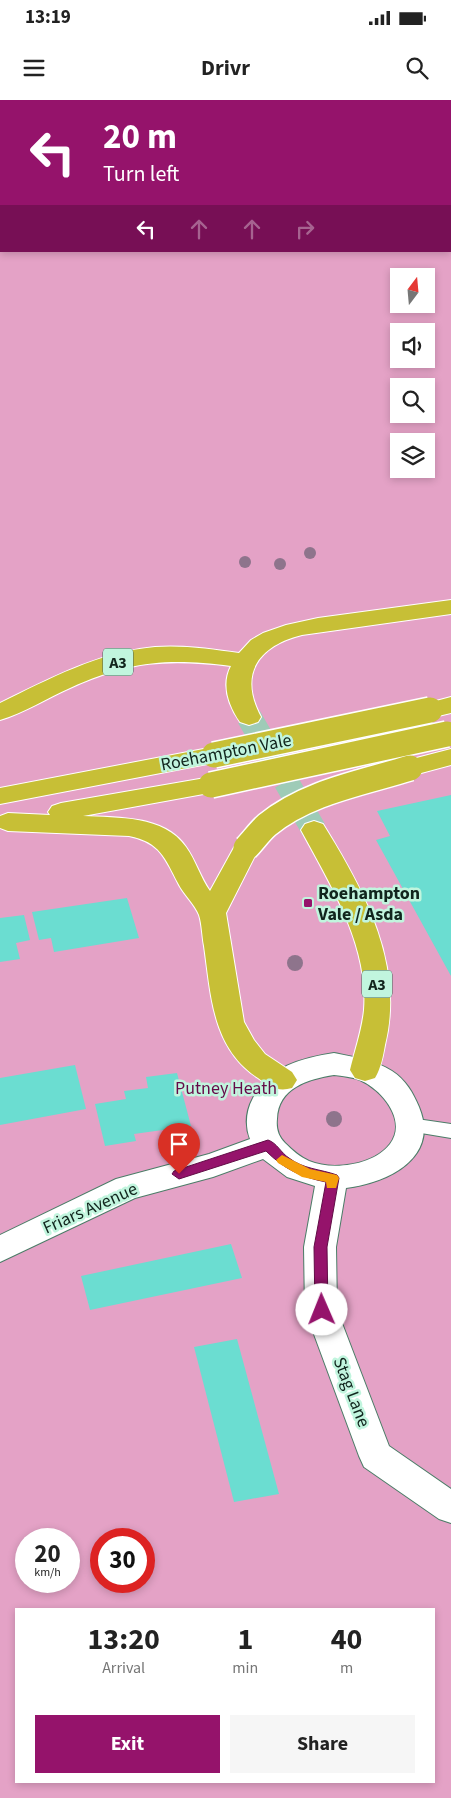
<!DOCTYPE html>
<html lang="en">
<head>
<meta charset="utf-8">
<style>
	body { margin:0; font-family:"Source Sans 3",sans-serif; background:#f6f6f6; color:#222; height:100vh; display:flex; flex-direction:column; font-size:19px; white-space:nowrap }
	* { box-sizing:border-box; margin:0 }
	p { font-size:16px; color:#767676 }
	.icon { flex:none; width:28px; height:28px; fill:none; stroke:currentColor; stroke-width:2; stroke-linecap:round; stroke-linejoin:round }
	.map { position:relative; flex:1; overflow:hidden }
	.sheet { position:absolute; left:15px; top:1508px; width:420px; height:175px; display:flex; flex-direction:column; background:#fff; border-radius:0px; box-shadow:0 2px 8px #0003 }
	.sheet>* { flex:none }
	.banner { position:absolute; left:0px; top:0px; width:451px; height:152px; box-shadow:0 2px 8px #0003; background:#95136b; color:#fff; overflow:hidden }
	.needle { width:32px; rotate:16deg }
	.tools { position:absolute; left:390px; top:168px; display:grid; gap:10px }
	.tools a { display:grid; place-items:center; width:45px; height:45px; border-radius:0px; background:#fff; box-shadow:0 2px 8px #0003; font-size:25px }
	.speed { position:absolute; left:15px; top:1428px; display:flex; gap:10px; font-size:25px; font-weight:700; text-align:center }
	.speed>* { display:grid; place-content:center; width:65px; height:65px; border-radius:50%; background:#fff; box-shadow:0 2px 8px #0003; line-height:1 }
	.speed small { font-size:12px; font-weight:400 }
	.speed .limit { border:8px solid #d22; background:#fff; color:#111 }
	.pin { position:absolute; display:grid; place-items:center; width:42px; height:42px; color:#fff; margin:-51px -21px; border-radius:50% 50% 50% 0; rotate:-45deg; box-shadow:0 0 5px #0007 }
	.pin .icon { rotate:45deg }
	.me { position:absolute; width:55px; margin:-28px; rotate:359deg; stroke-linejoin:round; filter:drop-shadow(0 0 4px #0008) }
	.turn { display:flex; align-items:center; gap:18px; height:105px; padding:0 20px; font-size:22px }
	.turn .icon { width:65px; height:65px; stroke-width:2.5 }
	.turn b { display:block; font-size:35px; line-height:42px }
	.lanes { display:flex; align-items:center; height:48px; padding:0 20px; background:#0003; justify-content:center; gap:25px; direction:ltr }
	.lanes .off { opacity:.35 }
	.eta { display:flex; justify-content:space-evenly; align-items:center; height:85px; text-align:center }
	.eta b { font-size:30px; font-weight:700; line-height:35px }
	.action { display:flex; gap:10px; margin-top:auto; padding:10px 20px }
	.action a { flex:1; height:58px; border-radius:0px; background:#95136b; color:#fff; font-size:20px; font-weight:700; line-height:58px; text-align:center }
	.action a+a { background:#f6f6f6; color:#222 }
	.status { display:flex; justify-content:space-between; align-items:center; height:35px; padding:0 25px; background:#fff; direction:ltr }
	.status svg { height:14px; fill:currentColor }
	header { display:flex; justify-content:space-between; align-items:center; height:65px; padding:0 20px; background:#fff; font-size:22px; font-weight:700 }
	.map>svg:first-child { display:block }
	.green { fill:#e4a2c6; fill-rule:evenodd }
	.building { fill:#6bddd1 }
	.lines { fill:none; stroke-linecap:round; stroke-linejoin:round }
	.highway-tunnel { stroke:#9ecbb7; stroke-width:25; stroke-dasharray:25 12; stroke-linecap:butt }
	.lane-casing { stroke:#4b7c67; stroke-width:2 }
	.street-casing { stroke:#4b7c67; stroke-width:2 }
	.highway-casing { stroke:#fff; stroke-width:2 }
	.lane { fill:#fff; fill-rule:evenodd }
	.street { fill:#fff; fill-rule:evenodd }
	.highway { fill:#c7bf36; fill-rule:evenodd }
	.highway-bridge-casing { stroke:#fff; stroke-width:28; stroke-linecap:butt }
	.highway-bridge { stroke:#c7bf36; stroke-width:25 }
	.tree { fill:#8e748c }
	.route { fill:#95136b; stroke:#610c46 }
	.slow { fill:#f59e0b }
	.poi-dot { fill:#95136b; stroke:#c1f5de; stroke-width:2 }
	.labels { text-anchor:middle; stroke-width:5; stroke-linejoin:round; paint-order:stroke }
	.shield { fill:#c1f5de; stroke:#466357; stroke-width:1 }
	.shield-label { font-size:16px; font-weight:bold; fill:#11251d }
	.street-label { font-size:18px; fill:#11251d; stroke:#c1f5de }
	.poi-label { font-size:18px; font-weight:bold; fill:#11251d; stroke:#c1f5de; text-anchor:start }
	.park-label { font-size:18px; fill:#650a48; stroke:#c1f5de }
</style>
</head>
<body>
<div class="status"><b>13:19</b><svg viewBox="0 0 49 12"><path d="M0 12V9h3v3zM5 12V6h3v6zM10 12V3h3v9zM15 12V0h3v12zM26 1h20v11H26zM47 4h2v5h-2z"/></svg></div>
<header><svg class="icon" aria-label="menu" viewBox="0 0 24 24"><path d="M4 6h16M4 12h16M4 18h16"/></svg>Drivr<svg class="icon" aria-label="search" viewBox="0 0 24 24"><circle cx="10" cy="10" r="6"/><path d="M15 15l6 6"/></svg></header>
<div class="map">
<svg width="451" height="1698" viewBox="0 0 451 1698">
	<rect width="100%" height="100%" fill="#c1f5de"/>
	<path class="green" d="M0 0H451V1698H0ZM1 1H450V151H1ZM399 176H426V204H399ZM399 231H426V259H399ZM399 286H426V314H399ZM399 341H426V369H399ZM26 1439H69V1481H26ZM101 1439H144V1481H101ZM16 1509H434V1681H16Z"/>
	<g class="building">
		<polygon points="451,695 451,876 376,740 390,736 377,711"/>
		<polygon points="127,798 139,838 54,852 51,838 39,840 32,812"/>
		<polygon points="24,815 30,840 16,843 20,859 0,862 0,818"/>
		<polygon points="75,965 86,1009 0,1025 0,978"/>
		<polygon points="177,973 191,1026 134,1034 136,1041 105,1046 95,1004 126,999 124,991 148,988 146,977"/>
		<polygon points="231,1144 242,1178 90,1210 81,1176"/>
		<polygon points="237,1239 279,1394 234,1402 194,1247"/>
	</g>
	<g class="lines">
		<polyline class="highway-tunnel" points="249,617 314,730"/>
		<g class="lane-casing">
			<polygon id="lane" points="410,1018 451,1024 451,1038 403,1030 401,1025 403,1020"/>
		</g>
		<g class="street-casing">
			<path id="street" d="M334 953C354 957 375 960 392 971 406 980 413 993 419 1007 440 1058 388 1083 346 1088L336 1147 337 1210 389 1346 451 1389V1423L439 1419 364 1367 359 1356 305 1210 304 1147 315 1086 287 1077 263 1059 213 1077 135 1098 0 1162V1135L116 1079 209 1054 250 1039C245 1026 246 1011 253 998 269 967 301 958 334 953ZM334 975C342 976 352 977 360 980 381 989 408 1020 390 1044 374 1065 333 1071 309 1061 300 1057 292 1050 285 1043 278 1036 276 1028 277 1019 278 988 308 979 334 975Z"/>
		</g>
		<g class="highway-casing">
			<g id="highway">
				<path d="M451 500V514L302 535C258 546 238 574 261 617L258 622 249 625 240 622C229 606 221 585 231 566 167 558 130 561 70 588 47 598 24 613 0 620V603C49 579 99 552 155 547 183 545 211 549 239 553L251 540 263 533 286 525 318 518Z"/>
				<polygon points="451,597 451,613 430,618 421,615 418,610 421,605"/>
				<polygon points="214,647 223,649 226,655 223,661 0,704 0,688"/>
				<polygon points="451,649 451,665 410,676 401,674 397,668 401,662"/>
				<path d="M211 677 220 679 224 685 220 691 83 716C118 718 164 715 186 747 196 761 200 777 210 791L237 742 246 739 255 742 259 748 226 813 244 922 254 940 265 954 292 972 297 980 292 988C278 992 270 987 258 978 212 948 211 895 204 846 202 836 202 824 199 815 195 804 183 794 178 783 165 758 160 742 129 736L8 731 0 728V716L8 713 50 715 48 712 52 706 61 703Z"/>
				<path d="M314 721 323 724C364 790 405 865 385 945 383 956 381 968 375 978L365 981 355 978 350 970C355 950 362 930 364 910 369 845 330 784 301 730L305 724Z"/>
			</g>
		</g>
		<use href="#lane" class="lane"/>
		<use href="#street" class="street"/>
		<use href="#highway" class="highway"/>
		<g class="highway-bridge-casing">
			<g id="highway-bridge">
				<polyline points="214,655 430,610"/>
				<polyline points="211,685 447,634"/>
				<path d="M246 748C253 741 259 732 267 725 307 692 362 683 410 668"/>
			</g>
		</g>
		<use href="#highway-bridge" class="highway-bridge"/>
	</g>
	<g class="tree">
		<circle cx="310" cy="453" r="6"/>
		<circle cx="245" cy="462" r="6"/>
		<circle cx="280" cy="464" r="6"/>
		<circle cx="295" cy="863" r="8"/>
		<circle cx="334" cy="1019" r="8"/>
	</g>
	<path class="route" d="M268 1040C277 1043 281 1053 289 1058 303 1069 320 1069 337 1075L339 1078 327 1147 328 1210 326 1214H317L315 1210 314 1147 326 1082C301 1077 284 1069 266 1051L179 1079 172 1074 174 1071Z"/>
	<polygon class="slow" points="282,1055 310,1069 337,1075 339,1078 336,1088 327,1088 326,1082 302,1077 278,1063 276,1060"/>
	<rect class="poi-dot" x="303" y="798" width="10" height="10" rx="2.5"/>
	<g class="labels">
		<g class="shield">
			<rect x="103" y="548.5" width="30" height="27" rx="4"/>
			<rect x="362" y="870.5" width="30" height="27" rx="4"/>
		</g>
		<g class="shield-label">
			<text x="118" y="568">A3</text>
			<text x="377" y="890">A3</text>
		</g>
		<g class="street-label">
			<text transform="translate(226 652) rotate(-11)" y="6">Roehampton Vale</text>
			<text transform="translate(90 1108) rotate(-24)" y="6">Friars Avenue</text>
			<text transform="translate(352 1292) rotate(69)" y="6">Stag Lane</text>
		</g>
		<g class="poi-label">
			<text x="318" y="799">Roehampton<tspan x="318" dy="21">Vale / Asda</tspan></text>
		</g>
		<g class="park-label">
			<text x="226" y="994">Putney Heath</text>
		</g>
	</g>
</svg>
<div class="tools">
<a><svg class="needle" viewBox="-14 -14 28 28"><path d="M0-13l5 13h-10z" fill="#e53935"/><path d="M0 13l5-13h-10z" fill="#767676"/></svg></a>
<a><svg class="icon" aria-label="sound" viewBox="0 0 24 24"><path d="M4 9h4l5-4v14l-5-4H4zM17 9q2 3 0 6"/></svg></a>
<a><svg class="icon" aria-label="search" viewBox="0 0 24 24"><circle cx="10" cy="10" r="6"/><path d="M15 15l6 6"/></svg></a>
<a><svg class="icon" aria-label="layers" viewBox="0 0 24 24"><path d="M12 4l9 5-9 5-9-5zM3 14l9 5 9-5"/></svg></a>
</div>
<div class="speed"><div>20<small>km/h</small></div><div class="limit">30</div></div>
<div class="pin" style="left:179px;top:1074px;background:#d93025"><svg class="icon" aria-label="arrive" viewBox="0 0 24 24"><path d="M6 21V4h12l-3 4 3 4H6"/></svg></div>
<svg class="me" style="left:322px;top:1210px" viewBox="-20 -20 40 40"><circle r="19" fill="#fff"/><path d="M0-13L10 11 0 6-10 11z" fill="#95136b"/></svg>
<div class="banner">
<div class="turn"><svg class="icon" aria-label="left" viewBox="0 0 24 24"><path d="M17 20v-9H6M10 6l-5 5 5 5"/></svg><div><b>20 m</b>Turn left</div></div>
<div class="lanes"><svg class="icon" aria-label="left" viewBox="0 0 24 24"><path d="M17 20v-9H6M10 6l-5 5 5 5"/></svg><svg class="icon off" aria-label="ahead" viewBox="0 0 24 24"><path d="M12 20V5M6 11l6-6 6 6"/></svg><svg class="icon off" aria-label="ahead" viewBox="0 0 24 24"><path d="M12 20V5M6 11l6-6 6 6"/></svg><svg class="icon off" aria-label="right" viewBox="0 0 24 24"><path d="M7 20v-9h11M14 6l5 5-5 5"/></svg></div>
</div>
<section class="sheet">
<div class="eta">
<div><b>13:20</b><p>Arrival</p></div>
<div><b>1</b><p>min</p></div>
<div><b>40</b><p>m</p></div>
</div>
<div class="action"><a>Exit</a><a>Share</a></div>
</section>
</div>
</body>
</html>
